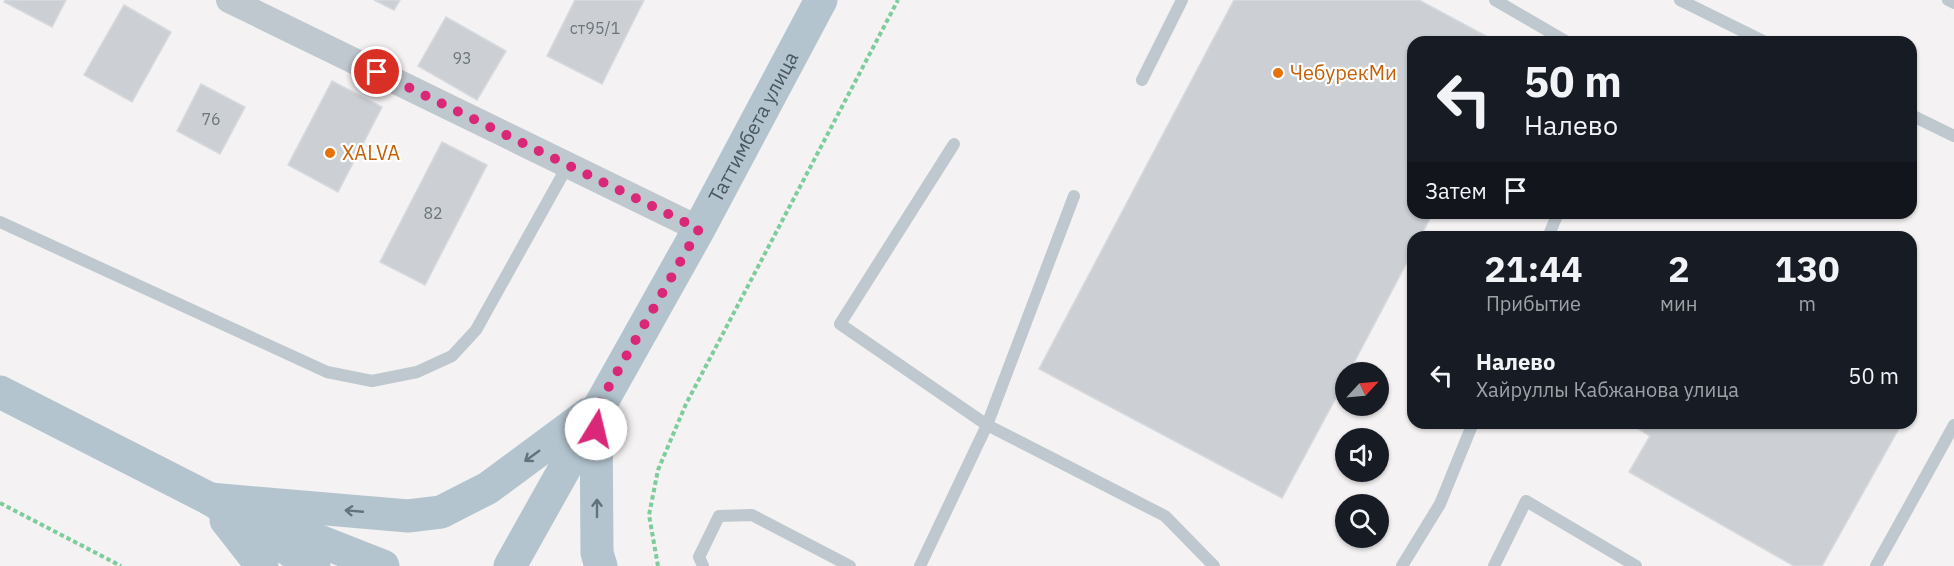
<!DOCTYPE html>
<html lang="ru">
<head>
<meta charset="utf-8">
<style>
	body { margin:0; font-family:"IBM Plex Sans",sans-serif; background:#20242c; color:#f1f3f6; height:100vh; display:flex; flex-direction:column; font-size:22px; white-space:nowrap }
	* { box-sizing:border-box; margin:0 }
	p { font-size:20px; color:#9ea1a6 }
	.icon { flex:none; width:33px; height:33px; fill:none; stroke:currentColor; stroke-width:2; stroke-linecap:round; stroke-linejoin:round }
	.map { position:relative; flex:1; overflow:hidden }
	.drawer { position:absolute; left:1407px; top:231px; width:510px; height:198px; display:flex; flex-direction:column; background:#171b24; border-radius:18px; box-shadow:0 2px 4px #0004 }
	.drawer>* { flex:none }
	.top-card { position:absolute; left:1407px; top:36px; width:510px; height:183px; border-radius:18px; box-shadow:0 2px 4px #0004; background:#171b24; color:#f1f3f6; overflow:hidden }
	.needle { width:39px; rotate:64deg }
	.controls { position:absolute; left:1335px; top:362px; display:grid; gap:12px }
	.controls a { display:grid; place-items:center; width:54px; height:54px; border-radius:50%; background:#171b24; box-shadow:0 2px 4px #0004; font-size:30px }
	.pin { position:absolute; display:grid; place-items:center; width:51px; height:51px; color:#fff; margin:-26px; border:3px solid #fff; border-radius:50%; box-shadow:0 2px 6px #0007 }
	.me { position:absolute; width:66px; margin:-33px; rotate:9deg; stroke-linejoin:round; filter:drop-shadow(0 0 4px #0008) }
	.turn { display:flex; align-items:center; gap:21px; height:126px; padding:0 18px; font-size:27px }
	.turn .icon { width:78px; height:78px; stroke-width:2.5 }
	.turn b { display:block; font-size:42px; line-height:51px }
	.then { display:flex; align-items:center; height:57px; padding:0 18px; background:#0003; gap:12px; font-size:22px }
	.eta { display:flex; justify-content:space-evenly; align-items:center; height:102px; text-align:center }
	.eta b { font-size:36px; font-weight:700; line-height:42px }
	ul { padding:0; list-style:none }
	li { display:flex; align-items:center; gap:18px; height:84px; padding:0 18px }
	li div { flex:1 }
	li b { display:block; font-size:22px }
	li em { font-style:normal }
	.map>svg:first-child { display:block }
	.building { fill:#ccd0d4; stroke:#d6d9dd; stroke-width:1.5 }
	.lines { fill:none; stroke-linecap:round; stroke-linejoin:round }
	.path { stroke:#7ccc9c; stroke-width:4; stroke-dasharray:4.5 3; stroke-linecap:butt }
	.service { stroke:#bec8ce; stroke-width:12 }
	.minor { stroke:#bec8ce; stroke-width:26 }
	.primary { stroke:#b3c4cf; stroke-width:33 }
	.oneway { stroke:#64727b }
	.route { stroke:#db2777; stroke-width:10; stroke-dasharray:0 18 }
	.food-dot { fill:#e8710a; stroke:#fff; stroke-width:2 }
	.labels { text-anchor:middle; stroke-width:4.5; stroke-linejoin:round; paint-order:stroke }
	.number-label { font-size:16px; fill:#6a757c }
	.food-label { font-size:20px; fill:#c56008; stroke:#fff; text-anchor:start }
	.street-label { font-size:20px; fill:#4a575f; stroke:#fff }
</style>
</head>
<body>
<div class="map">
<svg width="1954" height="566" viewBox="0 0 1954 566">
	<rect width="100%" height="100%" fill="#f4f2f2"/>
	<g class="building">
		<polygon points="5,0 66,0 52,27 4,2"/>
		<polygon points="374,0 400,0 394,10"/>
		<polygon points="575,0 644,0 602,84 547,56"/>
		<polygon points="1234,0 1419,0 1497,42 1413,42 1413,213 1433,213 1420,237 1413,237 1413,251 1349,372 1346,372 1346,379 1282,498 1039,369"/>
		<polygon points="124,5 171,32 132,102 84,75"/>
		<polygon points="446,17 506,51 477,100 418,66"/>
		<polygon points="332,81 382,107 338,192 288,165"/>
		<polygon points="201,84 245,107 220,154 177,131"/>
		<polygon points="442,142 487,165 425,285 380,262"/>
		<polygon points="1629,423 1902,423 1822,566 1794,566 1629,472 1650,436"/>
	</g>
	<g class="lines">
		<g class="path">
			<polyline points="0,503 121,566"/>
			<polyline points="658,566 649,515 658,470 686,404 898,0"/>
		</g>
		<g class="service">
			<polyline points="1495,0 1567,42"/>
			<polyline points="1680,0 1765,42"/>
			<polyline points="1948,0 1954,3"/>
			<polyline points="1142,80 1182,0"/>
			<polyline points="1911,115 1954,136"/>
			<polyline points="954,144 840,324 987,425 1165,516 1214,566"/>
			<polyline points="0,222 327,372 372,381 417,372 452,356 476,330 568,165"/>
			<polyline points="1548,237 1558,213"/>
			<polyline points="703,566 699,557 719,516 752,515 850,566"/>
			<polyline points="920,566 987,425 1074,196"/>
			<polyline points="1402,566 1440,504 1473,423"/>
			<polyline points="1494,566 1526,501 1636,566"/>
			<polyline points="1876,566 1954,425"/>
		</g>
		<polyline class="minor" points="229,0 699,229"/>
		<g class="primary">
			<polyline points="0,392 210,499 314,566"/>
			<polyline points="596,410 597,553 601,566"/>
			<polyline points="210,499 408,516 441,512 488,488 588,414"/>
			<polyline points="226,520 262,566"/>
			<polyline points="271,522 383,566"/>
			<path id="s1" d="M510 566 699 229 821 0"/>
		</g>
	</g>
	<defs><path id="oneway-shaft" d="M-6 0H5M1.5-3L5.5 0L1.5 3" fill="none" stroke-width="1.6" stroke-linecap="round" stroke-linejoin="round" transform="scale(1.5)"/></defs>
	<g class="oneway">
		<use href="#oneway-shaft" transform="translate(532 456) rotate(144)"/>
		<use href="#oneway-shaft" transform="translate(597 508) rotate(-90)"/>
		<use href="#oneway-shaft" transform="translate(354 511) rotate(-175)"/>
	</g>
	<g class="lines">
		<polyline class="route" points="377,72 699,229 596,409 596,429"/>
	</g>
	<g class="food-dot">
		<circle cx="1278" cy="73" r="6"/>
		<circle cx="330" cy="153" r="6"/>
	</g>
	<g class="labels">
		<g class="number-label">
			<text x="595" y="34">ст95/1</text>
			<text x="462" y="64">93</text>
			<text x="211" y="125">76</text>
			<text x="433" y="219">82</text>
		</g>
		<g class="food-label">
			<text x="1290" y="80">ЧебурекМи</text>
			<text x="342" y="160">XALVA</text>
		</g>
		<g class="street-label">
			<text dy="7" stroke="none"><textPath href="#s1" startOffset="502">Таттимбета улица</textPath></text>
		</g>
	</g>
</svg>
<div class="controls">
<a><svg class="needle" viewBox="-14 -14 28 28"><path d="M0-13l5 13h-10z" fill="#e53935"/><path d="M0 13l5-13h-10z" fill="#9ea1a6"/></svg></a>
<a><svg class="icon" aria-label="sound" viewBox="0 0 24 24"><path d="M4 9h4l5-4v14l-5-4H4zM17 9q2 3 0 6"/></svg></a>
<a><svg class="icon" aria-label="search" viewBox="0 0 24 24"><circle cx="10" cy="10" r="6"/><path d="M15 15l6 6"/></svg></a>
</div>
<div class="pin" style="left:377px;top:72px;background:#d93025"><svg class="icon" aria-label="arrive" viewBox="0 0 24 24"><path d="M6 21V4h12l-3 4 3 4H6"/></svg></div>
<svg class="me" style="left:596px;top:429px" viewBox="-20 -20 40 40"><circle r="19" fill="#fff"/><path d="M0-13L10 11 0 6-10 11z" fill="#db2777"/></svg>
<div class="top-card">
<div class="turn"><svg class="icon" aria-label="left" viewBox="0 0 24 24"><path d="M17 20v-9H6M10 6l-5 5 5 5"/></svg><div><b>50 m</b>Налево</div></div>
<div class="then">Затем<svg class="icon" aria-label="arrive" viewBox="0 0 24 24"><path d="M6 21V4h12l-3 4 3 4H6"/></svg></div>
</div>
<section class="drawer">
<div class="eta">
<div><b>21:44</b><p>Прибытие</p></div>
<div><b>2</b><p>мин</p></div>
<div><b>130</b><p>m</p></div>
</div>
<ul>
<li><svg class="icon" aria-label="left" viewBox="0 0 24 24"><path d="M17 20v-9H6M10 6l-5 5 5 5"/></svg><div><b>Налево</b><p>Хайруллы Кабжанова улица</p></div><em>50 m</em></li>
</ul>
</section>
</div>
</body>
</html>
